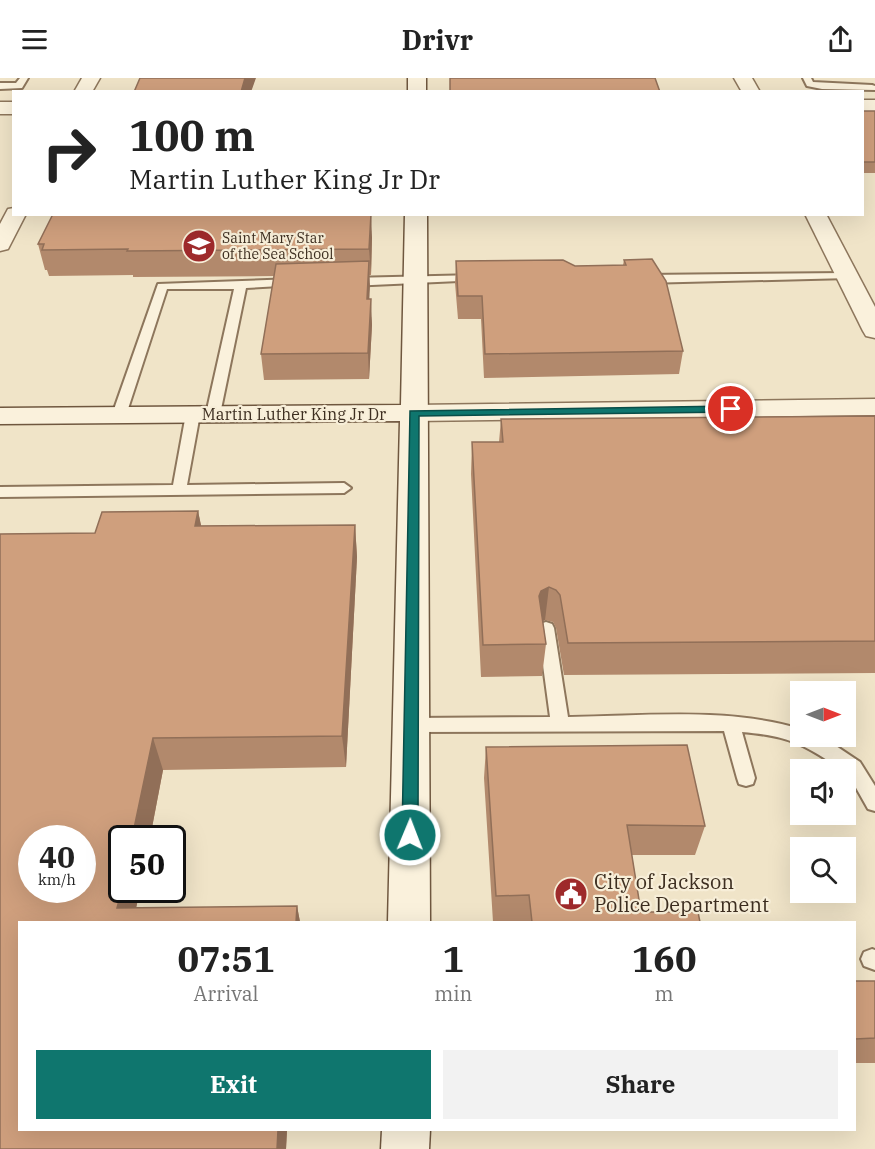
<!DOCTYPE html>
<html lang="en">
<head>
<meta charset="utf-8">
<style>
	body { margin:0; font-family:"IBM Plex Serif",serif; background:#f2f2f2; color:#222; height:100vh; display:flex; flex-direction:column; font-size:22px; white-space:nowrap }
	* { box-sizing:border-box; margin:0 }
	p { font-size:20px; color:#767676 }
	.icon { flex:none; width:33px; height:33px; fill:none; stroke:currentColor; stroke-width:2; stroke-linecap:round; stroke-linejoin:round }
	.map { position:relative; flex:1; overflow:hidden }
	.sheet { position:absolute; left:18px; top:843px; width:838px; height:210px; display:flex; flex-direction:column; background:#fff; border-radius:0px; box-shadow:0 6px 24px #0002 }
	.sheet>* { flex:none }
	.hud { position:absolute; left:12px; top:12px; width:852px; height:126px; border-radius:0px; box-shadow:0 6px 24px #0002; background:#fff; color:#222; overflow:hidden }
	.needle { width:39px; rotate:90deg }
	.tools { position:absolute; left:790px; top:603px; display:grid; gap:12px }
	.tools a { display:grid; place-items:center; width:66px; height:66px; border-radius:0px; background:#fff; box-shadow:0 6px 24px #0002; font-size:30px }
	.speed { position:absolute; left:18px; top:747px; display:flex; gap:12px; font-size:30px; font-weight:700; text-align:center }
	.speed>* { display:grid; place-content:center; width:78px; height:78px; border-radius:50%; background:#fff; box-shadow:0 6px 24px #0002; line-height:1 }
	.speed small { font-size:15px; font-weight:400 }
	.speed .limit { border:3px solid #111; border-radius:9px; background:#fff; color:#111 }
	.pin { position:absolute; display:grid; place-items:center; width:51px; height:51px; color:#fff; margin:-26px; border:3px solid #fff; border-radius:50%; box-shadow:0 2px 6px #0007 }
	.me { position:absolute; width:66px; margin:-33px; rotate:1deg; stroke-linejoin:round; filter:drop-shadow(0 0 4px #0008) }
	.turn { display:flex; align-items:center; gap:21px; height:126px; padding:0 18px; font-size:27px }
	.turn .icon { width:78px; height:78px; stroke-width:2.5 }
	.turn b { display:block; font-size:42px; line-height:51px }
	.eta { display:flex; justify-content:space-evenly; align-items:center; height:102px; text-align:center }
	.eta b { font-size:36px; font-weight:800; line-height:42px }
	.button { display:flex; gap:12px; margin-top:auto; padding:12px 18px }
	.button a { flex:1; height:69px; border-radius:0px; background:#0f766e; color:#fff; font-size:24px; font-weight:800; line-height:69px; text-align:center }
	.button a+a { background:#f2f2f2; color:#222 }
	header { display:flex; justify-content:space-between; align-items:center; height:78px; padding:0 18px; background:#fff; font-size:27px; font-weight:800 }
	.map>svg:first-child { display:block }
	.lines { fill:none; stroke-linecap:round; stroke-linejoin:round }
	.service-casing { stroke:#8d765c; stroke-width:4 }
	.minor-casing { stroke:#8d765c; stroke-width:3 }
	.tertiary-casing { stroke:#8d765c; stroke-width:3 }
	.secondary-casing { stroke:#6f573f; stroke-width:3 }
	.service { fill:#faf1dc; fill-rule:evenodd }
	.minor { fill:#faf1dc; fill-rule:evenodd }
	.tertiary { fill:#faf1dc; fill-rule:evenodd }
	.secondary { fill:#faf1dc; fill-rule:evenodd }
	.wall { fill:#b2896c; fill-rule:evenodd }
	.shaded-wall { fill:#916f58 }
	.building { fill:#cf9f7d; stroke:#916f58; stroke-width:1.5; fill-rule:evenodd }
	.route { fill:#0f766e; stroke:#0a4d48; stroke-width:1.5 }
	.labels { text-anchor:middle; stroke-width:4.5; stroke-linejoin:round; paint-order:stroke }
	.far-poi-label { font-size:14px; fill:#3d2e20; stroke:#f7eed8; text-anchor:start }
	.street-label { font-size:16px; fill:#3d2e20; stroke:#f7eed8 }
	.near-poi-label { font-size:20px; fill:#3d2e20; stroke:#f7eed8; text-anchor:start }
</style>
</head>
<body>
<header><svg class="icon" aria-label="menu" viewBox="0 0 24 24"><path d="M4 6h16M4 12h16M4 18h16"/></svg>Drivr<svg class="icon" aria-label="share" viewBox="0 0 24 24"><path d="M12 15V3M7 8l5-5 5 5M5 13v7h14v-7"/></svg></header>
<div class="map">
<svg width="875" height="1071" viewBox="0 0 875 1071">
	<rect width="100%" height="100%" fill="#f0e4c8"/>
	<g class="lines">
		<g class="service-casing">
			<g id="service">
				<polygon points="20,0 28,0 22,10 0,11 0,5 16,5"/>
				<polygon points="803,0 811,0 813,4 872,7 875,8 875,12 822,11 807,8"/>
				<polygon points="846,195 852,198 850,200 643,205 637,201 643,197"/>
				<polygon points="477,197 483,200 481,202 350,208 344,204 350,200"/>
				<polygon points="294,201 300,205 298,207 246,210 220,336 213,340 206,336 234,211 167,211 126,337 124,340 114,340 112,337 158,206"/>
				<polygon points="193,332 200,336 187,407 344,405 351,410 344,415 0,419 0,409 173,407 186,336"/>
				<path d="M546 544 552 546 554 550 568 639C644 638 728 629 801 651V658H821L860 684 875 708V733L868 731 846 692H842C804 666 789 658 742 654L755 700 753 706 746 708 739 706 737 700 724 653 412 654 406 652 403 647 406 642 412 640 550 639 538 550 540 546Z"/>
				<polygon points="872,871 875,872 875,892 864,888 861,881 864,874"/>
			</g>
		</g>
		<g class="minor-casing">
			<g id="minor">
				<polygon points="82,0 100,0 92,14 74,14"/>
				<polygon points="734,0 752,0 760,14 742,14"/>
				<rect x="862" y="22" width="13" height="12"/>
				<rect x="0" y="24" width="14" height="12"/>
				<polygon points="14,130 14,136 26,136 8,171 0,173 0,146 8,131"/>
				<polygon points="805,136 826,136 875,229 875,260 866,258 863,253"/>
			</g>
		</g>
		<g class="tertiary-casing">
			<polygon id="tertiary" points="875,321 875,337 414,343 404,341 400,335 404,329 414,327"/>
		</g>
		<g class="secondary-casing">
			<g id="secondary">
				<rect x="408" y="0" width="18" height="14"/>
				<polygon points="405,136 427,136 430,844 388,844 400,343 0,346 0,330 401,327"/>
				<polygon points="382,1052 430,1052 429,1071 381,1071"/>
			</g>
		</g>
		<use href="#service" class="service"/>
		<use href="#minor" class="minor"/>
		<use href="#tertiary" class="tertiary"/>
		<use href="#secondary" class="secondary"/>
	</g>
	<g class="wall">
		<rect x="862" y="33" width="13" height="62"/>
		<polygon points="372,159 371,197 369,197 369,221 372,247 369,301 264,302 261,276 274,198 133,199 133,197 49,198 47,192 45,192 38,166"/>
		<polygon points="624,182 683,273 679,296 484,300 481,241 458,241 455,205 456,183 575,188 623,187"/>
		<polygon points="875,338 875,595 564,597 556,550 553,544 545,542 543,543 546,566 542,598 481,599 471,396 472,364 499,364 501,341"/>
		<path d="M198 433 201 448 355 447 357 479 346 689 163 692 150 760H122V812H140L136 830 297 828 300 844H20V1052H287L286 1071H0V456L95 455 102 434ZM32 760H82V812H32Z"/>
		<polygon points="486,669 705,748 695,777 632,777 641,834 700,844 493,844 484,700"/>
		<rect x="855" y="903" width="20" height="82"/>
	</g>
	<g class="shaded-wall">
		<polygon points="245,0 256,0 251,14 241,14"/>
		<polygon points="371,136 372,159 371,197 369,171"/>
		<polygon points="369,183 370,208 368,247 367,221"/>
		<polygon points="371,221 372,247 369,301 368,275"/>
		<polygon points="198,433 205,466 195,448"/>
		<polygon points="355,447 357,479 346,689 342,658"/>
		<polygon points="549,509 545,542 538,545 539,518 541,513"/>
		<polygon points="153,660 163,692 150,760 132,760"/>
		<polygon points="122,812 140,812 133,844 117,830"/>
		<polygon points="297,828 300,844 296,844"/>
		<polygon points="278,1052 287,1052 286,1071 277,1071"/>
	</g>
	<g class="building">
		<polygon points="140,0 245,0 241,14 134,14"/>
		<polygon points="450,0 655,0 660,14 450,14"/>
		<rect x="862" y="33" width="13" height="51"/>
		<polygon points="53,136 371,136 369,171 127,173 128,171 42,172 44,166 38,166"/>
		<polygon points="652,181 666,203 683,273 485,276 482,218 458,218 456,183 563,182 575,188 626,187 624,182"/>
		<polygon points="369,183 367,221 371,221 368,275 261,276 276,186"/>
		<polygon points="875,338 875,563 568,565 560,517 556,512 549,509 541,513 539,518 546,566 483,567 472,364 503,364 501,341"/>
		<path d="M198 433 195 448 355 447 342 658 153 660 132 760H122V811L117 830 297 828 296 844H20V1052H278L277 1071H0V456L95 455 102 434ZM32 760H82V812H32Z"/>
		<polygon points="687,667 705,748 627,747 641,834 698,834 700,844 532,844 529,817 496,818 486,669"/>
		<polygon points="855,903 875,903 875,960 855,961"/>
	</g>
	<polygon class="route" points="731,328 737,331 735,334 419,338 418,757 416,762 410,764 404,762 402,757 410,333"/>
	<defs>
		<g id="school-disc" transform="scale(1.725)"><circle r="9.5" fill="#9e2a2b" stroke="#f7eed8"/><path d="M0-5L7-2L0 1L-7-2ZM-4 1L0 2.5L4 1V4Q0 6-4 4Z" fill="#fff"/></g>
		<g id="civic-disc" transform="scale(1.725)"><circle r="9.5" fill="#9e2a2b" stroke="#f7eed8"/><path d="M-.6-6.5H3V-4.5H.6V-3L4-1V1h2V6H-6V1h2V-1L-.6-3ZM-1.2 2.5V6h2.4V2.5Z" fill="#fff"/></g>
	</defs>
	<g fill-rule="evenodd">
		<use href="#school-disc" x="199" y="168"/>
		<use href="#civic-disc" x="571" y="816"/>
	</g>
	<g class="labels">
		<g class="far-poi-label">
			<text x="222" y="165">Saint Mary Star<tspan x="222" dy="16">of the Sea School</tspan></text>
		</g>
		<g class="street-label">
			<text x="294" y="342">Martin Luther King Jr Dr</text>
		</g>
		<g class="near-poi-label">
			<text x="594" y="811">City of Jackson<tspan x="594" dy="23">Police Department</tspan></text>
		</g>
	</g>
</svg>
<div class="tools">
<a><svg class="needle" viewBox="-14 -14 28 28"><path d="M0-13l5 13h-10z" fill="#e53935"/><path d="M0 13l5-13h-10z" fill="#767676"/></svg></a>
<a><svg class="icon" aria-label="sound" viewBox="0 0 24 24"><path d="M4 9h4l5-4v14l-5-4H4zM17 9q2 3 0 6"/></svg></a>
<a><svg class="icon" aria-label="search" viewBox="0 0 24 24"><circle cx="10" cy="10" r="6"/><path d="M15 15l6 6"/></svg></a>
</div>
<div class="speed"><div>40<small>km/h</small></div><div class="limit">50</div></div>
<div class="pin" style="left:731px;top:331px;background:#d93025"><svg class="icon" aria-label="arrive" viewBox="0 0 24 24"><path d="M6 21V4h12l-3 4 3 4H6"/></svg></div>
<svg class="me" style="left:410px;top:757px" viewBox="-20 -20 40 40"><circle r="17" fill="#0f766e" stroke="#fff" stroke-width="3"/><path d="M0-11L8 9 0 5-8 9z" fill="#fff"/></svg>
<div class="hud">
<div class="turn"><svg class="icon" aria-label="right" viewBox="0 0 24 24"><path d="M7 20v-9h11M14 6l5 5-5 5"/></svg><div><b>100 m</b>Martin Luther King Jr Dr</div></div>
</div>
<section class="sheet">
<div class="eta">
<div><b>07:51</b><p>Arrival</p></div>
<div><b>1</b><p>min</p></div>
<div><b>160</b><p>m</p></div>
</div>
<div class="button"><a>Exit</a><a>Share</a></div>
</section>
</div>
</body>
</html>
